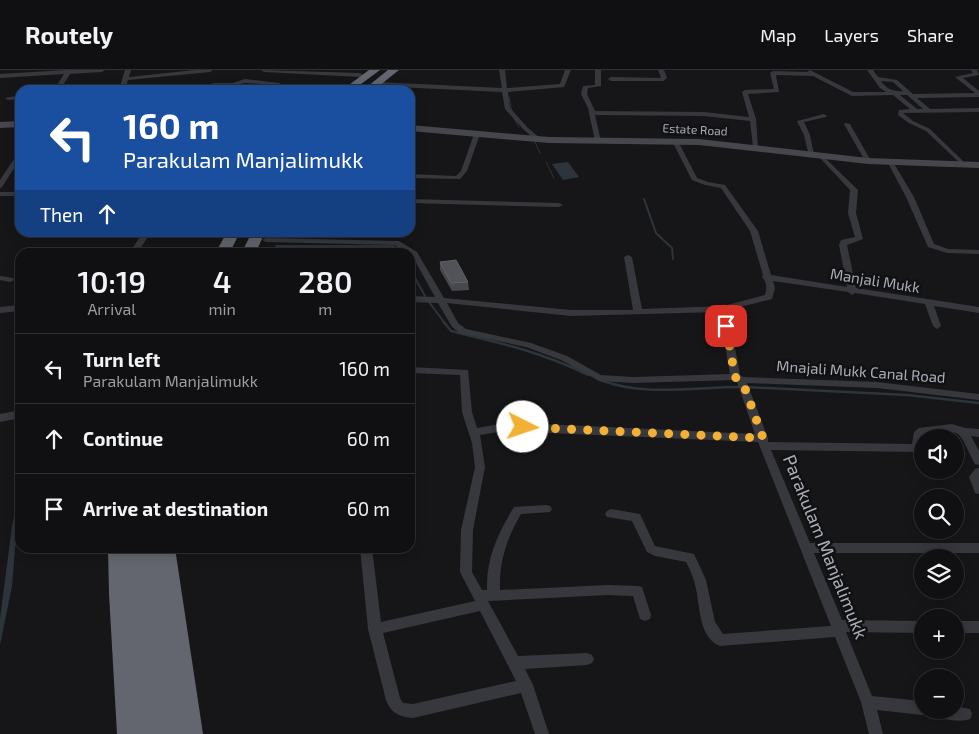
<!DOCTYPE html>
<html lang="en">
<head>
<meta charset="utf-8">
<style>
	body { margin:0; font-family:"Exo 2",sans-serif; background:#1e1e20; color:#f1f3f6; height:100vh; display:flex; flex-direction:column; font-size:19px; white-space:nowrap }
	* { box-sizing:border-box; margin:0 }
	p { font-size:16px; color:#9c9d9f }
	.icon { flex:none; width:28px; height:28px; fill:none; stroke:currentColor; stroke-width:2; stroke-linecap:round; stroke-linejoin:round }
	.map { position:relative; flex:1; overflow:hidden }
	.sheet { position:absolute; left:15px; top:178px; width:400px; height:305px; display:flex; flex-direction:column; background:#101012; border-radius:15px; box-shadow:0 2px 12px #0003,0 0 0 1px #303032 }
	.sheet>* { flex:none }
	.hud { position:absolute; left:15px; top:15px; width:400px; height:152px; border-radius:15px; box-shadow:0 2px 12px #0003,0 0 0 1px #303032; background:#1a4fa0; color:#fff; overflow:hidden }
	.tools { position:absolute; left:914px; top:359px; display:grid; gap:10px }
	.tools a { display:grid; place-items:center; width:50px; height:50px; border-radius:50%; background:#101012; box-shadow:0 2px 12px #0003,0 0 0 1px #303032; font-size:25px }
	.pin { position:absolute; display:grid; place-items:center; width:42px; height:42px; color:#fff; margin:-21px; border-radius:10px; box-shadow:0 2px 8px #0006 }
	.me { position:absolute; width:55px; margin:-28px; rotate:94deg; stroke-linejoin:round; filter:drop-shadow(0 0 4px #0008) }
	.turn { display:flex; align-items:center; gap:18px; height:105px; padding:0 25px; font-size:22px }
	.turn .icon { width:65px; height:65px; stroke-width:2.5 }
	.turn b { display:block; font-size:35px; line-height:42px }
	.then { display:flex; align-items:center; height:48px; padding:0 25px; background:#0003; gap:10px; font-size:19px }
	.eta { display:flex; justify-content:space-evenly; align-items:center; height:85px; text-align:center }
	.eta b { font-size:30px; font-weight:600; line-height:35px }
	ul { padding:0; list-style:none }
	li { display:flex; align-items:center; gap:15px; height:70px; padding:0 25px; border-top:1px solid #303032 }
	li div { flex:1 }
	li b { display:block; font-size:19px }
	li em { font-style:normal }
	header { display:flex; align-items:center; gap:30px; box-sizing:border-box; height:70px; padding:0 25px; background:#101012; border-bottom:1px solid #303032 }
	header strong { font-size:24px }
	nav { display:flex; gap:28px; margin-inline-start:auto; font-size:18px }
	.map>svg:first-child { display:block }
	.water { fill:#2c353c }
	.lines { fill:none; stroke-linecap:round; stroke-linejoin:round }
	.stream-far3 { stroke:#2c353c; stroke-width:1 }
	.stream-far2 { stroke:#2c353c; stroke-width:2 }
	.stream-far1 { stroke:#2c353c; stroke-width:2.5 }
	.stream { stroke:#2c353c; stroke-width:3 }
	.street { fill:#37383d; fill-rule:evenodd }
	.secondary { fill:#45474d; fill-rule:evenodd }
	.highway { fill:#63666e; fill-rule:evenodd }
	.wall { fill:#47494d }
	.building { fill:#525359; stroke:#5f6168 }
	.route { stroke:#f2b134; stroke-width:9; stroke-dasharray:0 16.2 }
	.labels { text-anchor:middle; stroke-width:5; stroke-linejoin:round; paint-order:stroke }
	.far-street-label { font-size:12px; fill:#a8adb8; stroke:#111113 }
	.street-label { font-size:15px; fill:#a8adb8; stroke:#111113 }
	.near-street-label { font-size:18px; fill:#a8adb8; stroke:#111113 }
</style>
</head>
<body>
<header>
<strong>Routely</strong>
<nav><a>Map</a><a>Layers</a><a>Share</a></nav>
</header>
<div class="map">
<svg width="979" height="664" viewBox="0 0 979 664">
	<rect width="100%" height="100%" fill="#161618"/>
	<g class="water">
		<polygon points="568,92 579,107 563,110 552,94"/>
		<polygon points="20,417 12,516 0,575 0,549 12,456"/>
	</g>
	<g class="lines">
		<g class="stream-far3">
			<polyline points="509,27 512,42"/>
			<polyline points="513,47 519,57"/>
			<polyline points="535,72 540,83"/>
			<polyline points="546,92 554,108"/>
		</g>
		<g class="stream-far2">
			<polyline points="644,129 656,163 672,178 673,189"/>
			<polyline points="206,162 225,167"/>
			<polyline points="276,176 393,176 399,182"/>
			<polyline points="410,199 425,226"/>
			<polyline points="429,232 444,252"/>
		</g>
		<g class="stream-far1">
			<path d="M443 251 451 261C501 273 541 282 588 305"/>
			<path d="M600 310C645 327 694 317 741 317"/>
			<polyline points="746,317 907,325 979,333"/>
		</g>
		<polyline class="stream" points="15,474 20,448"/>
		<g class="street">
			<polygon points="67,0 105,0 102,2 70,4 60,20 54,20 64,4 0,8 0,4"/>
			<polygon points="125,0 131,0 129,7 195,0 213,0 210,2 128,10 125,20 119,20"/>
			<polygon points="261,0 360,3 363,5 360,7 264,2"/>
			<polygon points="499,0 505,0 507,18 560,14 565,0 571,0 564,17 508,22 510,38 528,58 540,68 540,70 536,70 524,60 505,39 502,22 376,16 373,14 376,12 502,18"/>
			<path d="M595 0H601V16L588 18 587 24 595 41 704 42 749 47 742 22 745 20 774 19 770 3 773 1 807 2 810 0 853 22H886L880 18 867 0H873L878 7 897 10 913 24 975 23 955 7 973 3 971 0H977L979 5 963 8 979 21V27L917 28 930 39 979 38V42L903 43 913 51 930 59 966 94 967 95 964 97 926 61 909 53 898 45 899 40 910 39 893 25 852 26 813 6 776 5 779 22 748 24 756 49 758 78 753 77 750 51 704 46 595 45 601 71 598 73 595 71 588 38 581 24 583 16 595 15ZM881 11 893 12 903 21C894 22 886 19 881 11ZM900 25H907L923 39H917Z"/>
			<polygon points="658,0 664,0 667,8 663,11 611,11 608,9 611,7 660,8 661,7"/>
			<polygon points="245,9 280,13 282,20 276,20 275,15 245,13 237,15 235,20 229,20 231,17 216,16 211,20 204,20 213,13 233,13"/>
			<polygon points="20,25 20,29 8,30 5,28"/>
			<polygon points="824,44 827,46 826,47 804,52 810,65 814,85 809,86 804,65 797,51"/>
			<polygon points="845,53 850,54 871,91 870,92 865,91 844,54"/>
			<polygon points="477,62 480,64 467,101 460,109 410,108 410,104 456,106 461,101 474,64"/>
			<path d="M675 69 678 71 697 108 708 112 725 115 758 161 771 205 847 217 839 175 841 170 855 167 848 143 850 120 820 88 819 87 822 85 858 120 856 143 863 169 847 175 856 218 979 237V243L934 236 941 256 937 259 933 256 925 234 855 223 852 225 848 222 773 211 775 218 772 229 728 240 740 305 743 307 877 312 979 324V330L877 318 747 313 768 368V372L912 374 914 362 919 358 952 354 965 358 979 359V367L971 366 979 381V395L975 394C957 360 964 358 924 365L921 381 917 382 771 380 810 473H979V483H814L842 550 922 551V563L846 562 872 626 922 631V640H928L927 643 922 645 877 640 883 664H869L861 632 835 567 720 576C699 568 700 537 696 519 694 509 691 501 686 492L655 486 647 482 632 451 607 447 605 444 607 441 611 439 640 444 655 476 694 484 706 510 715 552 723 564 831 556 758 372 505 361 480 365 485 397 473 460 472 502 482 520H487C486 488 498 463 514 437L546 435 550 436 552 439 550 442 521 444C507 468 499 491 500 520L608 515 638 516 642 517 651 545 650 549 645 551 640 549 633 526 608 525 488 531 518 586 587 583 592 585 594 589 592 593 587 595 525 599 533 615 549 664H535L521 623 413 648C399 647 391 643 386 630L368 559 360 478H372L381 552 475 531 460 502 461 460 475 397 472 373 462 342 460 305 410 303V297L468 300 472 342 477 358 505 353H523L755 364 737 312 734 310 633 313 599 311 561 290 526 277 460 263 452 257 438 233 410 232V226L435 227 410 182H406L394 175 266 172 262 170 266 168 399 171 417 182 444 228 571 240H633L624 187 628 185 632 187 642 239 723 236 765 225C767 219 767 212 762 207L763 205 750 161 721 118 705 115 692 110 672 71ZM447 233 571 246 719 242 730 304 633 307 601 305 567 286 531 273 466 259 458 253ZM480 541 516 611 413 634 403 633 400 628 383 563Z"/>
			<polygon points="20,82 20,89 2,117 0,118 0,110 18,83"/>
			<polygon points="889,92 893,92 914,127 934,174 948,179 979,180 979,184 947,183 928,177 906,127 888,93"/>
			<rect x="0" y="122" width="20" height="4"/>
			<polygon points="410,129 559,133 563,135 559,137 410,133"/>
			<polygon points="143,162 151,162 138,182 130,182"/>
			<polygon points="0,206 13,208 14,210 10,212 0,210"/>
			<polygon points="20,235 20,241 0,243 0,237"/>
			<polygon points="20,340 20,348 0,352 0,344"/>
			<polygon points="979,398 979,424 975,423 969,407 975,399"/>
			<rect x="955" y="551" width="24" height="12"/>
			<path d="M955 636 970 639 972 644 970 649C960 653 941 649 931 645L929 640H955Z"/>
		</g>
		<g class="secondary">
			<polygon points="20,51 20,57 0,58 0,52"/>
			<polygon points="410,55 549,67 699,69 868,88 979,92 979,98 868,94 699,75 549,73 410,61"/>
		</g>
		<g class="highway">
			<polygon points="369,0 380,0 353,20 342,20"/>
			<polygon points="388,0 399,0 374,20 363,20"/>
			<polygon points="227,162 240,162 230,182 216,182"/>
			<polygon points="252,162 265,162 256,182 242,182"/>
			<polygon points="108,478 175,478 203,664 117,664 109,524"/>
		</g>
	</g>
	<polygon class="wall" points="440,192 468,212 469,220 452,221 440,200"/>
	<g class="building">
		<polygon points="293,18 306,20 291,20"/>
		<polygon points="456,190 468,212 451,213 440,192"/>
	</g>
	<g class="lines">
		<polyline class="route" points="523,357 763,368 743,313 735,307 726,256"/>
	</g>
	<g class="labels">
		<g class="far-street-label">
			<text transform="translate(695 60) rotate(3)" y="4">Estate Road</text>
		</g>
		<g class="street-label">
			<text transform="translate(875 211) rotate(9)" y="5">Manjali Mukk</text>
			<text transform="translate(861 302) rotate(4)" y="5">Mnajali Mukk Canal Road</text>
		</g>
		<g class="near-street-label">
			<text transform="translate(825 477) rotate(68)" y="6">Parakulam Manjalimukk</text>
		</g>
	</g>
</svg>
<div class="tools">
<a><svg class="icon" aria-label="sound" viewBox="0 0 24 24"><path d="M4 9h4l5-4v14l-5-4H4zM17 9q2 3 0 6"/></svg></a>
<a><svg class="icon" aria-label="search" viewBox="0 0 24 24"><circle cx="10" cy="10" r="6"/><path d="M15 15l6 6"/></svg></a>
<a><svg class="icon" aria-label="layers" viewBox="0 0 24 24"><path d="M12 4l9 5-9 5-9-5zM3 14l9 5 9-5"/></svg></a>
<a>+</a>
<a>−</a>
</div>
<div class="pin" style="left:726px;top:256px;background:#d93025"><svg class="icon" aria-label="arrive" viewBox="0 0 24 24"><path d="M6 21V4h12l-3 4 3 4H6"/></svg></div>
<svg class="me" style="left:523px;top:357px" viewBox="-20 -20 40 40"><circle r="19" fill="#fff"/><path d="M0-13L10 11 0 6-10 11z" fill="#f2b134"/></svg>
<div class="hud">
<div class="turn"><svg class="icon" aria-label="left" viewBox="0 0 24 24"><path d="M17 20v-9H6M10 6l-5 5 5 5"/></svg><div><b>160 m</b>Parakulam Manjalimukk</div></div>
<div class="then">Then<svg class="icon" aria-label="ahead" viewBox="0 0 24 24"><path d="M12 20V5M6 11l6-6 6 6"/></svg></div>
</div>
<section class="sheet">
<div class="eta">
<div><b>10:19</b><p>Arrival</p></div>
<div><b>4</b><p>min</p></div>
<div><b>280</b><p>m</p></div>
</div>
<ul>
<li><svg class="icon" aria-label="left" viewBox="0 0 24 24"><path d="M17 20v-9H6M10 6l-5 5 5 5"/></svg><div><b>Turn left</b><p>Parakulam Manjalimukk</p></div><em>160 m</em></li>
<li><svg class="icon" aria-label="ahead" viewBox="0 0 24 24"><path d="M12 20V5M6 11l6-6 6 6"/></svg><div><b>Continue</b></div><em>60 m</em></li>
<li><svg class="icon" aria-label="arrive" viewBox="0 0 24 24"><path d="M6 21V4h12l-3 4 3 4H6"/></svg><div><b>Arrive at destination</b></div><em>60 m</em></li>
</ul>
</section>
</div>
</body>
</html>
